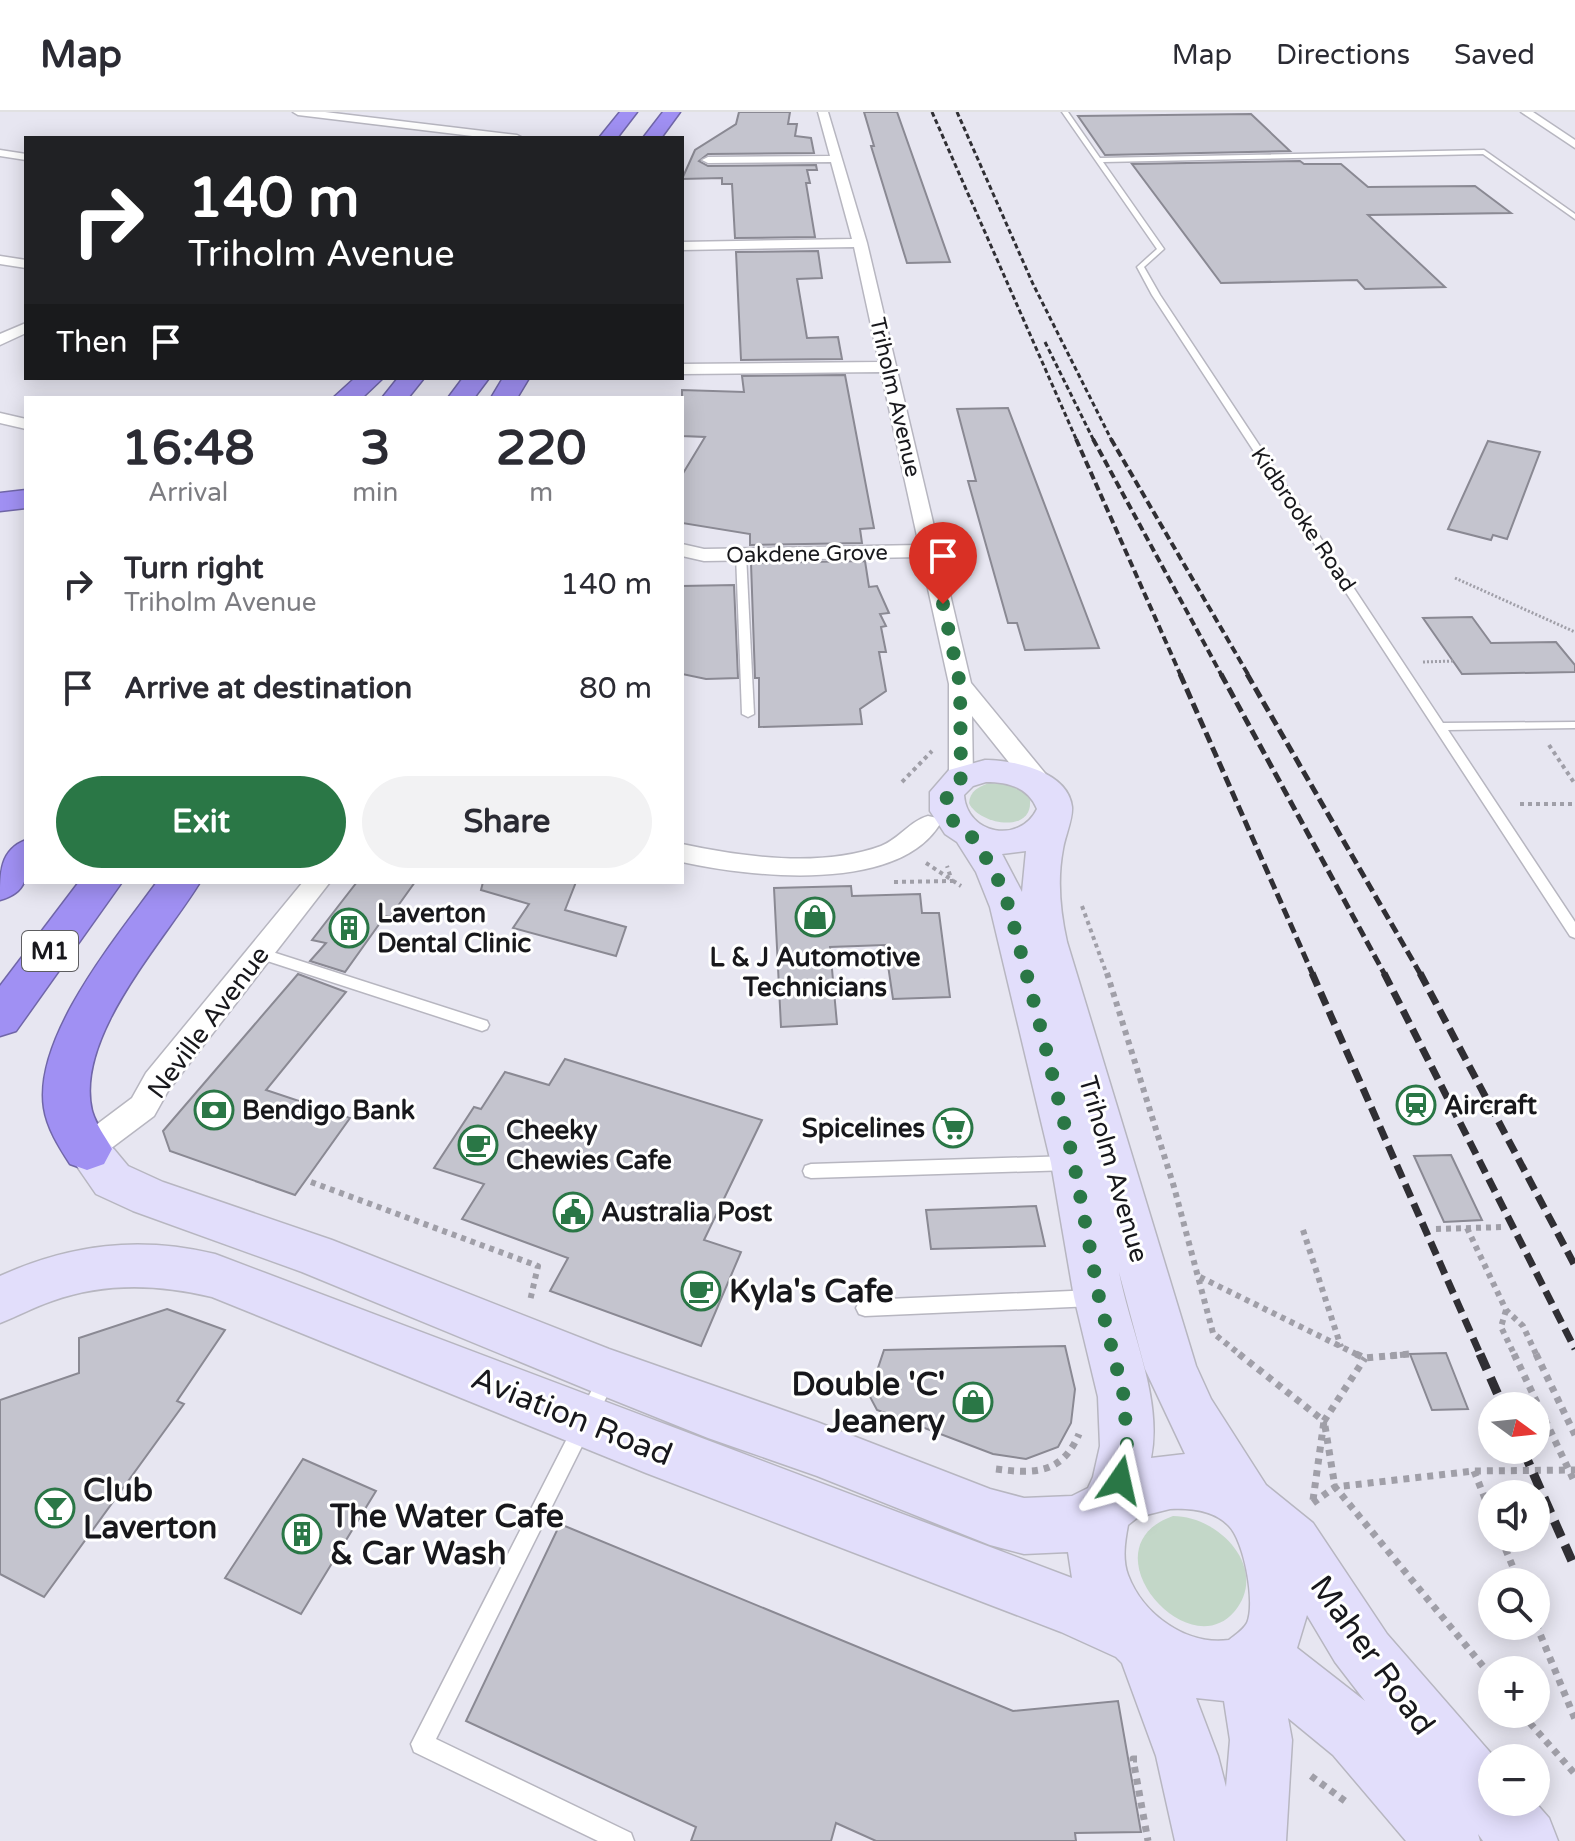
<!DOCTYPE html>
<html lang="en">
<head>
<meta charset="utf-8">
<style>
	body { margin:0; font-family:"Varela Round",sans-serif; background:#f2f2f3; color:#2b2b33; height:100vh; display:flex; flex-direction:column; font-size:30px; white-space:nowrap }
	* { box-sizing:border-box; margin:0 }
	p { font-size:26px; color:#7c7c81 }
	.icon { flex:none; width:44px; height:44px; fill:none; stroke:currentColor; stroke-width:2; stroke-linecap:round; stroke-linejoin:round }
	.map { position:relative; flex:1; overflow:hidden }
	.panel { position:absolute; left:24px; top:284px; width:660px; height:488px; display:flex; flex-direction:column; background:#fff; border-radius:0px; box-shadow:0 4px 20px #0003 }
	.panel>* { flex:none }
	.banner { position:absolute; left:24px; top:24px; width:660px; height:244px; border-radius:0px; box-shadow:0 4px 20px #0003; background:#202124; color:#fff; overflow:hidden }
	.needle { width:52px; rotate:105deg }
	.controls { position:absolute; left:1478px; top:1280px; display:grid; gap:16px }
	.controls a { display:grid; place-items:center; width:72px; height:72px; border-radius:50%; background:#fff; box-shadow:0 4px 20px #0003; font-size:40px }
	.pin { position:absolute; display:grid; place-items:center; width:68px; height:68px; color:#fff; margin:-82px -34px; border-radius:50% 50% 50% 0; rotate:-45deg; box-shadow:0 0 8px #0007 }
	.pin .icon { rotate:45deg }
	.me { position:absolute; width:88px; margin:-44px; rotate:11deg; stroke-linejoin:round; filter:drop-shadow(0 0 6px #0008) }
	.turn { display:flex; align-items:center; gap:28px; height:168px; padding:0 32px; font-size:36px }
	.turn .icon { width:104px; height:104px; stroke-width:2.5 }
	.turn b { display:block; font-size:56px; line-height:68px }
	.then { display:flex; align-items:center; height:76px; padding:0 32px; background:#0003; gap:16px; font-size:30px }
	.eta { display:flex; justify-content:space-evenly; align-items:center; height:136px; text-align:center }
	.eta b { font-size:48px; font-weight:700; line-height:56px }
	.primary-button { display:flex; gap:16px; margin-top:auto; padding:16px 32px }
	.primary-button a { flex:1; height:92px; border-radius:48px; background:#2a7746; color:#fff; font-size:32px; font-weight:700; line-height:92px; text-align:center }
	.primary-button a+a { background:#f2f2f3; color:#2b2b33 }
	ul { padding:0; list-style:none }
	li { display:flex; align-items:center; gap:24px; height:104px; padding:0 32px }
	li div { flex:1 }
	li b { display:block; font-size:30px }
	li em { font-style:normal }
	header { display:flex; align-items:center; gap:48px; box-sizing:border-box; height:112px; padding:0 40px; background:#fff; border-bottom:2px solid #e1e1e2 }
	header strong { font-size:38px }
	nav { display:flex; gap:44px; margin-inline-start:auto; font-size:28px }
	.map>svg:first-child { display:block }
	.green { fill:#c3d7c8 }
	.building { fill:#c4c4ce; stroke:#8a8993; stroke-width:2 }
	.lines { fill:none; stroke-linecap:round; stroke-linejoin:round }
	.lane-casing { stroke:#b7b6c0; stroke-width:3 }
	.street-casing { stroke:#b7b6c0; stroke-width:3 }
	.secondary-casing { stroke:#b7b6c0; stroke-width:3 }
	.highway-casing { stroke:#7066a8; stroke-width:3 }
	.path-far3 { stroke:#a09fa8; stroke-width:3; stroke-dasharray:2 2; stroke-linecap:butt }
	.path-far2 { stroke:#a09fa8; stroke-width:4; stroke-dasharray:4 4; stroke-linecap:butt }
	.path-far1 { stroke:#a09fa8; stroke-width:6; stroke-dasharray:5 5; stroke-linecap:butt }
	.path { stroke:#a09fa8; stroke-width:7; stroke-dasharray:6 6; stroke-linecap:butt }
	.lane { fill:#fff; fill-rule:evenodd }
	.street { fill:#fff; fill-rule:evenodd }
	.secondary { fill:#e2defb; fill-rule:evenodd }
	.highway { fill:#a090f3; fill-rule:evenodd }
	.rail-far4 { stroke:#302f34; stroke-width:3; stroke-dasharray:5 3; stroke-linecap:butt }
	.rail-far3 { stroke:#302f34; stroke-width:4; stroke-dasharray:8 4; stroke-linecap:butt }
	.rail-far2 { stroke:#302f34; stroke-width:5; stroke-dasharray:11 5; stroke-linecap:butt }
	.rail-far1 { stroke:#302f34; stroke-width:7; stroke-dasharray:14 7; stroke-linecap:butt }
	.rail { stroke:#302f34; stroke-width:9; stroke-dasharray:17 9; stroke-linecap:butt }
	.route { stroke:#2a7746; stroke-width:14; stroke-dasharray:0 25.2 }
	.labels { text-anchor:middle; stroke-width:6; stroke-linejoin:round; paint-order:stroke }
	.far-street-label { font-size:22px; fill:#18181c; stroke:#fff }
	.shield { fill:#fff; stroke:#5d5d60; stroke-width:2 }
	.shield-label { font-size:24px; font-weight:bold; fill:#18181c }
	.poi-label { font-size:26px; font-weight:bold; fill:#18181c; stroke:#fff; text-anchor:start }
	.street-label { font-size:26px; fill:#18181c; stroke:#fff }
	.near-poi-label { font-size:32px; font-weight:bold; fill:#18181c; stroke:#fff; text-anchor:start }
	.near-street-label { font-size:32px; fill:#18181c; stroke:#fff }
</style>
</head>
<body>
<header>
<strong>Map</strong>
<nav><a>Map</a><a>Directions</a><a>Saved</a></nav>
</header>
<div class="map">
<svg width="1575" height="1729" viewBox="0 0 1575 1729">
	<rect width="100%" height="100%" fill="#e7e6f1"/>
	<g class="green">
		<path d="M989 671 1010 672 1026 682 1030 688C1033 722 979 713 969 691 970 679 978 675 989 671Z"/>
		<path d="M1173 1404C1220 1404 1270 1458 1234 1500 1186 1555 1084 1435 1173 1404Z"/>
	</g>
	<g class="building">
		<polygon points="739,0 790,0 788,12 797,12 795,24 811,26 814,41 708,42 699,49 708,54 816,53 817,58 807,58 810,71 806,71 815,125 735,126 732,72 722,72 722,66 682,67 695,38 736,12"/>
		<polygon points="864,0 897,0 950,150 907,151 871,34 874,34"/>
		<polygon points="1251,2 1290,39 1105,43 1078,4"/>
		<polygon points="1300,49 1304,52 1341,52 1368,75 1475,74 1511,101 1368,103 1445,175 1365,177 1357,168 1221,171 1132,52"/>
		<polygon points="818,139 822,166 797,167 807,226 838,225 842,247 741,248 736,140"/>
		<polygon points="845,263 874,416 860,417 862,431 750,433 750,422 682,411 682,363 705,325 682,324 682,278 744,280 742,264"/>
		<polygon points="1008,296 1061,436 1099,536 1025,538 1017,511 1008,511 968,369 976,369 957,297"/>
		<polygon points="1488,329 1540,340 1507,427 1493,423 1491,428 1448,417"/>
		<polygon points="865,449 869,475 877,474 889,501 880,502 886,514 881,515 886,540 879,540 886,579 860,597 862,612 759,615 759,566 755,566 751,451"/>
		<polygon points="734,473 738,566 706,567 682,562 682,474"/>
		<polygon points="1472,505 1491,531 1556,530 1575,553 1575,560 1462,562 1423,506"/>
		<polygon points="357,770 415,770 390,805 385,804 345,860 310,849 326,831 312,828"/>
		<polygon points="483,770 576,770 565,798 626,815 616,844 513,816 529,792 481,778"/>
		<polygon points="851,774 852,784 920,782 922,801 939,801 950,885 893,887 885,833 830,835 837,912 781,915 774,776"/>
		<polygon points="298,862 346,880 266,978 350,1006 295,1083 170,1039 163,1019"/>
		<polygon points="565,947 762,1008 704,1128 741,1140 701,1234 550,1179 568,1146 462,1107 484,1072 434,1056 474,995 481,997 505,960 549,973"/>
		<polygon points="1451,1043 1482,1108 1444,1110 1414,1044"/>
		<polygon points="1036,1094 1045,1134 931,1137 926,1098"/>
		<polygon points="167,1197 225,1218 177,1289 184,1292 44,1485 0,1462 0,1288 79,1261 79,1226"/>
		<polygon points="1065,1234 1075,1277 1071,1311 1058,1335 1026,1347 993,1342 877,1298 869,1283 884,1238"/>
		<polygon points="1446,1241 1468,1297 1432,1298 1410,1242"/>
		<polygon points="303,1347 376,1379 301,1502 225,1466"/>
		<polygon points="560,1412 1013,1599 1118,1589 1141,1720 1075,1721 1076,1729 876,1729 836,1711 831,1729 691,1729 696,1715 466,1609"/>
	</g>
	<g class="lines">
		<g class="lane-casing">
			<g id="lane">
				<polygon points="1062,0 1068,0 1100,46 1484,38 1575,102 1575,107 1483,42 1103,50 1164,137 1144,155 1160,183 1443,611 1575,610 1575,616 1448,618 1575,810 1575,826 1570,824 1152,183 1137,155 1157,137"/>
				<polygon points="741,439 746,442 754,602 748,605 742,602 736,442"/>
				<polygon points="260,836 487,909 489,913 487,917 482,919 255,845 253,841"/>
				<polygon points="1070,1044 1076,1046 1078,1051 1076,1056 1070,1058 811,1066 805,1064 803,1059 805,1054 811,1052"/>
				<polygon points="1093,1178 1099,1180 1102,1186 1099,1192 1093,1194 865,1204 859,1202 856,1196 859,1190 865,1188"/>
				<polygon points="607,1257 613,1260 616,1266 613,1272 436,1627 631,1721 634,1729 598,1729 414,1640 411,1632 601,1260"/>
			</g>
		</g>
		<g class="street-casing">
			<g id="street">
				<polygon points="293,0 325,0 517,23 523,26 489,26 298,3"/>
				<polygon points="818,0 828,0 867,131 971,571 1053,671 1056,677 1053,683 1035,683 972,604 973,666 969,671 953,671 949,666 949,572 921,445 704,449 682,444 682,432 704,437 919,433 881,260 682,262 682,252 879,250 854,135 682,138 682,130 852,127 831,50 708,51 702,48 708,45 830,44"/>
				<polygon points="1521,0 1533,0 1575,28 1575,36"/>
				<polygon points="0,38 26,42 26,48 0,44"/>
				<polygon points="0,144 26,148 26,156 0,152"/>
				<polygon points="26,211 26,221 0,233 0,222"/>
				<polygon points="0,301 26,307 26,317 0,311"/>
				<path d="M928 704 937 706 940 712C897 782 750 765 682 750V732C743 745 821 756 881 734 899 727 910 709 928 704Z"/>
				<polygon points="303,770 330,770 168,979 154,1004 98,1046 87,1050 76,1046 71,1037 76,1028 132,986 146,961"/>
			</g>
		</g>
		<g class="secondary-casing">
			<path id="secondary" d="M985 648C1013 648 1068 659 1072 695 1073 707 1065 724 1063 737 1057 768 1060 799 1067 830L1196 1254 1211 1287 1266 1373 1313 1411 1387 1522 1495 1646H1492V1690H1535L1549 1706 1558 1729H1483L1478 1722 1480 1729H1406L1333 1643 1288 1606 1292 1628 1286 1729H1175L1156 1644 1122 1551 1116 1545 1061 1520 646 1361 212 1185C158 1172 105 1170 52 1189 34 1195 18 1204 0 1211V1164C71 1132 139 1124 215 1142L1072 1466 1068 1440 1024 1442 990 1433 817 1364 708 1326 591 1279 302 1160 133 1099 96 1082 65 1037 71 1024 87 1018 103 1024 128 1054 163 1070 332 1128 609 1237 817 1310 990 1377 1024 1386 1072 1384 1088 1376 1093 1365 1100 1334 1098 1285 1074 1185 1051 1051 990 795 976 760 957 730 945 722 930 699V680L949 658ZM986 670C1008 670 1028 675 1037 697 1020 732 967 723 964 683L973 674ZM1026 739 1022 780 1002 742ZM1119 1160 1145 1257 1185 1342 1151 1346C1163 1286 1130 1219 1119 1160ZM1170 1397C1191 1396 1214 1398 1229 1414 1244 1429 1256 1491 1247 1511 1243 1518 1235 1523 1229 1528 1187 1534 1143 1503 1128 1463 1122 1447 1125 1429 1128 1413L1138 1405ZM1307 1503 1335 1550 1365 1589 1297 1536ZM1196 1586 1224 1589 1230 1628 1226 1675 1218 1644Z"/>
		</g>
		<g class="highway-casing">
			<g id="highway">
				<polygon points="620,0 637,0 617,26 599,26"/>
				<polygon points="663,0 680,0 661,26 643,26"/>
				<polygon points="355,266 383,266 362,286 333,286"/>
				<polygon points="398,266 424,266 408,286 382,286"/>
				<polygon points="463,266 489,266 474,286 448,286"/>
				<polygon points="503,266 529,266 517,286 491,286"/>
				<polygon points="26,378 26,396 0,399 0,381"/>
				<path d="M26 728C26 757 33 779 0 788 0 760 0 738 26 728Z"/>
				<polygon points="79,770 122,770 16,919 0,924 0,874"/>
				<path d="M157 770H200C164 829 74 925 92 999 96 1013 105 1024 112 1037L104 1052 87 1058 70 1052C59 1035 47 1016 44 996 33 925 117 825 157 770Z"/>
			</g>
		</g>
		<g class="path-far3">
			<polyline points="1455,466 1575,520"/>
			<polyline points="1423,550 1453,549"/>
		</g>
		<g class="path-far2">
			<polyline points="1549,633 1575,672"/>
			<polyline points="902,670 932,639"/>
			<polyline points="1520,692 1575,692"/>
			<polyline points="926,751 961,774"/>
			<polyline points="894,770 952,769 947,754"/>
			<polyline points="1082,794 1107,863"/>
		</g>
		<g class="path-far1">
			<polyline points="1107,861 1174,1075 1213,1221 1242,1244"/>
			<polyline points="311,1070 538,1154 530,1189"/>
			<polyline points="1467,1116 1506,1198 1523,1214 1537,1244"/>
			<polyline points="1436,1117 1505,1115"/>
			<polyline points="1303,1118 1341,1235"/>
			<polyline points="1200,1165 1360,1244"/>
			<polyline points="1506,1198 1501,1215 1515,1244"/>
			<polyline points="1390,1244 1410,1242"/>
		</g>
		<g class="path">
			<polyline points="1239,1242 1324,1309 1365,1246"/>
			<polyline points="1356,1242 1365,1246 1410,1242"/>
			<polyline points="1514,1242 1575,1371"/>
			<polyline points="1536,1242 1575,1323"/>
			<polyline points="1325,1314 1335,1375 1492,1565"/>
			<path d="M996 1357C1035 1362 1062 1362 1079 1322"/>
			<polyline points="1474,1359 1492,1404"/>
			<polyline points="1313,1388 1324,1309"/>
			<polyline points="1313,1391 1335,1375 1474,1359 1575,1358"/>
			<polyline points="1501,1426 1519,1470"/>
			<polyline points="1536,1512 1575,1607"/>
			<polyline points="1522,1602 1575,1662"/>
			<polyline points="1137,1647 1133,1647 1148,1729"/>
			<polyline points="1311,1664 1345,1689"/>
		</g>
		<use href="#lane" class="lane"/>
		<use href="#street" class="street"/>
		<use href="#secondary" class="secondary"/>
		<use href="#highway" class="highway"/>
		<g class="rail-far4">
			<polyline points="932,0 1077,329"/>
			<polyline points="957,0 1033,172 1112,329"/>
			<polyline points="1045,230 1094,329"/>
		</g>
		<g class="rail-far3">
			<polyline points="1076,327 1181,564"/>
			<polyline points="1093,327 1222,564"/>
			<polyline points="1111,327 1249,564"/>
		</g>
		<g class="rail-far2">
			<polyline points="1180,562 1313,863"/>
			<polyline points="1221,562 1385,863"/>
			<polyline points="1247,562 1421,863"/>
		</g>
		<g class="rail-far1">
			<polyline points="1312,861 1481,1244"/>
			<polyline points="1384,861 1575,1237"/>
			<polyline points="1420,861 1575,1154"/>
		</g>
		<g class="rail">
			<polyline points="1480,1242 1503,1294"/>
			<polyline points="1523,1338 1575,1456"/>
		</g>
	</g>
	<g class="lines">
		<polyline class="route" points="943,492 960,572 961,666 947,680 946,699 952,708 970,722 994,758 1009,795 1043,925 1074,1051 1099,1185 1124,1285 1127,1334 1120,1368"/>
	</g>
	<defs>
		<g id="shop-ring" transform="scale(2)"><circle r="9.5" fill="#fff" stroke="#2a7746" stroke-width="1.5"/><path d="M-5-2.5h2.3a2.7 3.5 0 0 1 5.4 0H5L5.5 6h-11ZM-1.5-2.5h3a1.5 2.3 0 0 0-3 0Z" fill="#2a7746"/></g>
		<g id="building-ring" transform="scale(2)"><circle r="9.5" fill="#fff" stroke="#2a7746" stroke-width="1.5"/><path d="M-4-6H4V6H1V3H-1V6H-4ZM-2.5-4.3h1.7v1.8h-1.7ZM.8-4.3h1.7v1.8H.8ZM-2.5-1h1.7V.8h-1.7ZM.8-1h1.7V.8H.8Z" fill="#2a7746"/></g>
		<g id="station-ring" transform="scale(2)"><circle r="9.5" fill="#fff" stroke="#2a7746" stroke-width="1.5"/><path d="M-3-6H3Q5-6 5-4V2Q5 4 3 4L4.5 6H3L1.5 4h-3L-3 6H-4.5L-3 4Q-5 4-5 2V-4Q-5-6-3-6ZM-3.5-4v3h7v-3ZM-3.5 1v1.5H-2V1ZM2 1v1.5H3.5V1Z" fill="#2a7746"/></g>
		<g id="bank-ring" transform="scale(2)"><circle r="9.5" fill="#fff" stroke="#2a7746" stroke-width="1.5"/><path d="M-6-4H6V4H-6ZM0-2.3a2.3 2.3 0 1 0 0 4.6a2.3 2.3 0 1 0 0-4.6Z" fill="#2a7746"/></g>
		<g id="supermarket-ring" transform="scale(2)"><circle r="9.5" fill="#fff" stroke="#2a7746" stroke-width="1.5"/><path d="M-6-5.5h2.5l.6 2H6L4.5 2H-2.5L-4.4-4H-6ZM-1.5 3.2a1.3 1.3 0 1 0 .1 0ZM3 3.2a1.3 1.3 0 1 0 .1 0Z" fill="#2a7746"/></g>
		<g id="cafe-ring" transform="scale(2)"><circle r="9.5" fill="#fff" stroke="#2a7746" stroke-width="1.5"/><path d="M-5.5-4.5H6V0H3Q3 3.5 0 3.5H-2.5Q-5.5 3.5-5.5 0ZM3-3.2v2h1.7v-2ZM-6 4.5H4V6H-6Z" fill="#2a7746"/></g>
		<g id="civic-ring" transform="scale(2)"><circle r="9.5" fill="#fff" stroke="#2a7746" stroke-width="1.5"/><path d="M-.6-6.5H3V-4.5H.6V-3L4-1V1h2V6H-6V1h2V-1L-.6-3ZM-1.2 2.5V6h2.4V2.5Z" fill="#2a7746"/></g>
		<g id="bar-ring" transform="scale(2)"><circle r="9.5" fill="#fff" stroke="#2a7746" stroke-width="1.5"/><path d="M-6-5H6L.8 .8V4.5H3.5V6h-7V4.5H-.8V.8Z" fill="#2a7746"/></g>
	</defs>
	<g fill-rule="evenodd">
		<use href="#shop-ring" x="815" y="805"/>
		<use href="#building-ring" x="349" y="816"/>
		<use href="#station-ring" x="1416" y="993"/>
		<use href="#bank-ring" x="214" y="998"/>
		<use href="#supermarket-ring" x="953" y="1016"/>
		<use href="#cafe-ring" x="478" y="1033"/>
		<use href="#civic-ring" x="573" y="1100"/>
		<use href="#cafe-ring" x="701" y="1179"/>
		<use href="#shop-ring" x="973" y="1290"/>
		<use href="#bar-ring" x="55" y="1396"/>
		<use href="#building-ring" x="302" y="1422"/>
	</g>
	<g class="labels">
		<g class="far-street-label">
			<text transform="translate(896 285) rotate(77)" y="8">Triholm Avenue</text>
			<text transform="translate(1304 407) rotate(56)" y="8">Kidbrooke Road</text>
			<text transform="translate(807 441) rotate(-1)" y="8">Oakdene Grove</text>
		</g>
		<rect class="shield" x="22" y="819" width="56" height="40" rx="6"/>
		<g class="shield-label">
			<text x="50" y="847">M1</text>
		</g>
		<g class="poi-label">
			<text x="377" y="810">Laverton<tspan x="377" dy="30">Dental Clinic</tspan></text>
			<text x="815" y="854" text-anchor="middle">L &amp; J Automotive<tspan x="815" dy="30">Technicians</tspan></text>
			<text x="1444" y="1002">Aircraft</text>
			<text x="242" y="1007">Bendigo Bank</text>
			<text x="925" y="1025" text-anchor="end">Spicelines</text>
			<text x="506" y="1027">Cheeky<tspan x="506" dy="30">Chewies Cafe</tspan></text>
			<text x="601" y="1109">Australia Post</text>
		</g>
		<g class="street-label">
			<text transform="translate(208 910) rotate(-53)" y="9">Neville Avenue</text>
			<text transform="translate(1114 1057) rotate(74)" y="9">Triholm Avenue</text>
		</g>
		<g class="near-poi-label">
			<text x="729" y="1190">Kyla's Cafe</text>
			<text x="945" y="1283" text-anchor="end">Double 'C'<tspan x="945" dy="37">Jeanery</tspan></text>
			<text x="83" y="1389">Club<tspan x="83" dy="37">Laverton</tspan></text>
			<text x="330" y="1415">The Water Cafe<tspan x="330" dy="37">&amp; Car Wash</tspan></text>
		</g>
		<g class="near-street-label">
			<text transform="translate(572 1304) rotate(22)" y="11">Aviation Road</text>
			<text transform="translate(1373 1543) rotate(54)" y="11">Maher Road</text>
		</g>
	</g>
</svg>
<div class="controls">
<a><svg class="needle" viewBox="-14 -14 28 28"><path d="M0-13l5 13h-10z" fill="#e53935"/><path d="M0 13l5-13h-10z" fill="#7c7c81"/></svg></a>
<a><svg class="icon" aria-label="sound" viewBox="0 0 24 24"><path d="M4 9h4l5-4v14l-5-4H4zM17 9q2 3 0 6"/></svg></a>
<a><svg class="icon" aria-label="search" viewBox="0 0 24 24"><circle cx="10" cy="10" r="6"/><path d="M15 15l6 6"/></svg></a>
<a>+</a>
<a>−</a>
</div>
<div class="pin" style="left:943px;top:492px;background:#d93025"><svg class="icon" aria-label="arrive" viewBox="0 0 24 24"><path d="M6 21V4h12l-3 4 3 4H6"/></svg></div>
<svg class="me" style="left:1120px;top:1368px" viewBox="-20 -20 40 40"><path d="M0-17L14 15 0 8-14 15z" fill="#2a7746" stroke="#fff" stroke-width="4"/></svg>
<div class="banner">
<div class="turn"><svg class="icon" aria-label="right" viewBox="0 0 24 24"><path d="M7 20v-9h11M14 6l5 5-5 5"/></svg><div><b>140 m</b>Triholm Avenue</div></div>
<div class="then">Then<svg class="icon" aria-label="arrive" viewBox="0 0 24 24"><path d="M6 21V4h12l-3 4 3 4H6"/></svg></div>
</div>
<section class="panel">
<div class="eta">
<div><b>16:48</b><p>Arrival</p></div>
<div><b>3</b><p>min</p></div>
<div><b>220</b><p>m</p></div>
</div>
<ul>
<li><svg class="icon" aria-label="right" viewBox="0 0 24 24"><path d="M7 20v-9h11M14 6l5 5-5 5"/></svg><div><b>Turn right</b><p>Triholm Avenue</p></div><em>140 m</em></li>
<li><svg class="icon" aria-label="arrive" viewBox="0 0 24 24"><path d="M6 21V4h12l-3 4 3 4H6"/></svg><div><b>Arrive at destination</b></div><em>80 m</em></li>
</ul>
<div class="primary-button"><a>Exit</a><a>Share</a></div>
</section>
</div>
</body>
</html>
